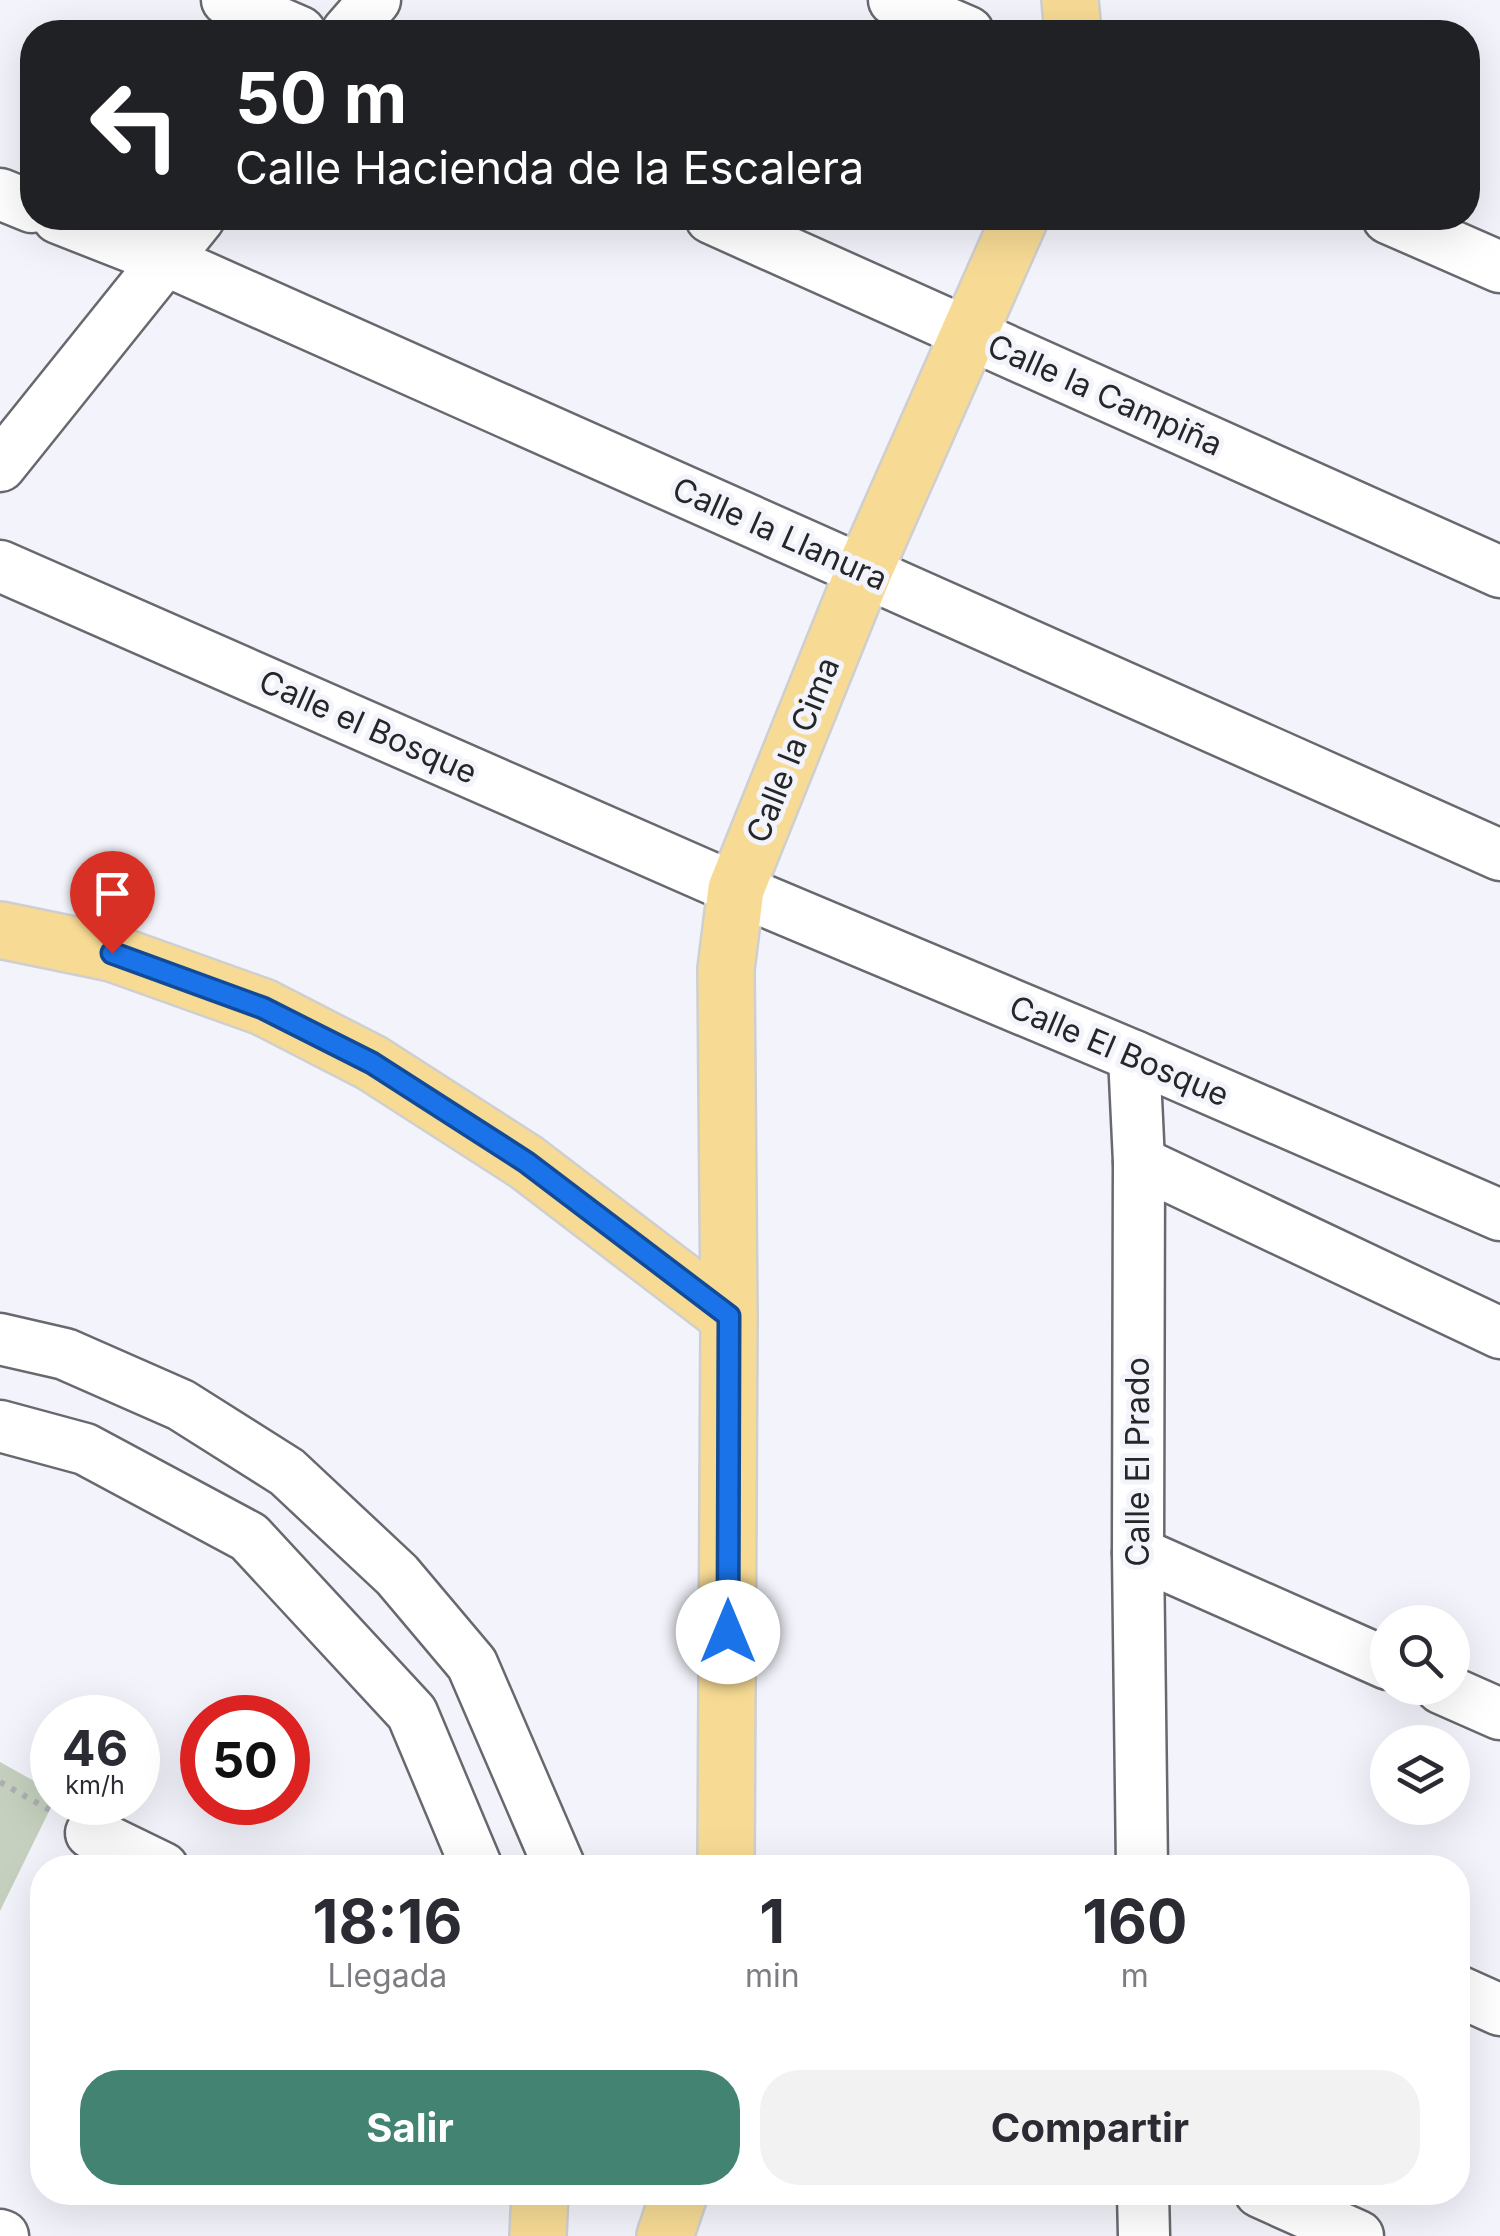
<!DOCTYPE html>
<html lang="es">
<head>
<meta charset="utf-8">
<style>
	body { margin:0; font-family:Inter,sans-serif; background:#f2f2f3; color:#2b2b33; height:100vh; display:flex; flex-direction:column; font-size:38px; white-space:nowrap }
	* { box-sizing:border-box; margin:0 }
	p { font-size:32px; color:#7c7c81 }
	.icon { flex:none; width:55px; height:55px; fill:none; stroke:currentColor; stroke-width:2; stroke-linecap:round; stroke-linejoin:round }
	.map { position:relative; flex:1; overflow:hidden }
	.sheet { position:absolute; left:30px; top:1855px; width:1440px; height:350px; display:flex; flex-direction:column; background:#fff; border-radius:40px; box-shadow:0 10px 40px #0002 }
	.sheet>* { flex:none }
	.top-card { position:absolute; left:20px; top:20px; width:1460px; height:210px; border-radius:40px; box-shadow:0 10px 40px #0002; background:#202124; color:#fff; overflow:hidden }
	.fabs { position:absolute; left:1370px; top:1605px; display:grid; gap:20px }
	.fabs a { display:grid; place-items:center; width:100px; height:100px; border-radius:50%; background:#fff; box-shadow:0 10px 40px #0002; font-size:50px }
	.speed { position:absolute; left:30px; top:1695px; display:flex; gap:20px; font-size:50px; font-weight:700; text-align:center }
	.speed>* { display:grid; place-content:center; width:130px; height:130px; border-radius:50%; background:#fff; box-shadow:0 10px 40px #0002; line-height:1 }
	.speed small { font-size:25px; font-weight:400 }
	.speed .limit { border:15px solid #d22; background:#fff; color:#111 }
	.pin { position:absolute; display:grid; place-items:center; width:85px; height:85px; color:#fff; margin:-102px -42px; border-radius:50% 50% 50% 0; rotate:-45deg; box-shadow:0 0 10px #0007 }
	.pin .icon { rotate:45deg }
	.me { position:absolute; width:110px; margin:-55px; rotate:0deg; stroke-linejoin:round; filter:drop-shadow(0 0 8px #0008) }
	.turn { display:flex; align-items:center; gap:35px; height:210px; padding:0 50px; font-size:45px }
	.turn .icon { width:130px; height:130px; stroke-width:2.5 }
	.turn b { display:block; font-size:70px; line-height:85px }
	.eta { display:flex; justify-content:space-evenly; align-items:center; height:170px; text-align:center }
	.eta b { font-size:60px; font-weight:700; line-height:70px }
	.cta { display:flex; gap:20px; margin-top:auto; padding:20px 50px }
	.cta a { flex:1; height:115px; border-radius:40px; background:#438372; color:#fff; font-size:40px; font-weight:700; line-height:115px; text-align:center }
	.cta a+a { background:#f2f2f3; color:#2b2b33 }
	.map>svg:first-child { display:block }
	.green { fill:#c5d0be }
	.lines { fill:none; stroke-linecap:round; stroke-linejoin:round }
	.minor-casing { stroke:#68686f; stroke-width:55 }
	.major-casing { stroke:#cfcfd0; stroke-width:60 }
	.path { stroke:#aeafb5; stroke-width:6; stroke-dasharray:5 8; stroke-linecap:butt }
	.minor { stroke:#fff; stroke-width:50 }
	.major { stroke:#f7db95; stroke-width:55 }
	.route-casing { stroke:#114b97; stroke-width:25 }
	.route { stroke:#1a73e8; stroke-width:18 }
	.labels { text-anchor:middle; stroke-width:10; stroke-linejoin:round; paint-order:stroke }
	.street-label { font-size:32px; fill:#262629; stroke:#f3f4fb }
</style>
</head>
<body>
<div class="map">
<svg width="1500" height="2236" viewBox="0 0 1500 2236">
	<rect width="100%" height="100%" fill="#f3f4fb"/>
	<polygon class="green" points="0,1762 52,1791 53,1803 0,1911"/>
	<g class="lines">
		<g class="minor-casing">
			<g id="minor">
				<polyline points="227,0 300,32"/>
				<polyline points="894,0 968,32"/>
				<polyline points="347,32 375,0"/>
				<polyline points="0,194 32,207"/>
				<polyline points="58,218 165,260 1500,855"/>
				<polyline points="711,218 1500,572"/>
				<polyline points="1388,218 1500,267"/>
				<polyline points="0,466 199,218"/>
				<polyline points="0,566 736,889 1134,1056 1500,1215"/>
				<polyline points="1134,1056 1139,1162 1138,1553 1142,1868"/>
				<polyline points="1139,1162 1500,1333"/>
				<polyline points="0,1339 65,1354 181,1405 287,1472 397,1575 472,1664 560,1868"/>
				<polyline points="0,1426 85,1449 249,1537 412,1713 477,1868"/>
				<polyline points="1138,1553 1388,1664"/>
				<polyline points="1441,1688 1500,1714"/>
				<polyline points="91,1833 163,1868"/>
				<polyline points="1458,1991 1500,2010"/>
				<polyline points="1143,2192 1144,2236"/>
				<polyline points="1260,2192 1358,2236"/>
				<polyline points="0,2235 3,2236"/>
			</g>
		</g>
		<g class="major-casing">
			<g id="major">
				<polyline points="1070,0 1073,32"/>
				<polyline points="0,930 112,953 263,1007 372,1063 526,1162 729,1317"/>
				<polyline points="726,1868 729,1317 726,969 736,889 864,571 1020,218"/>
				<polyline points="538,2236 540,2192"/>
				<polyline points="665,2236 680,2192"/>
			</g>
		</g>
		<polyline class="path" points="0,1782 55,1813"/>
		<use href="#minor" class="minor"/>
		<use href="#major" class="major"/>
	</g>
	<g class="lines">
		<g class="route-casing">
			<polyline id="route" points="112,953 263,1008 372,1063 526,1162 729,1316 728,1632"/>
		</g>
		<use href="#route" class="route"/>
	</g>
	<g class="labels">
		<g class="street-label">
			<text transform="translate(1105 395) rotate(24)" y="11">Calle la Campiña</text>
			<text transform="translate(780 534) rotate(24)" y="11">Calle la Llanura</text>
			<text transform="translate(368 727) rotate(24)" y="11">Calle el Bosque</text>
			<text transform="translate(793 750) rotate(-68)" y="11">Calle la Cima</text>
			<text transform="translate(1119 1051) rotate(23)" y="11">Calle El Bosque</text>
			<text transform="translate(1138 1462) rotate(-90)" y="11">Calle El Prado</text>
		</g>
	</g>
</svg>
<div class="fabs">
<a><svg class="icon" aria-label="search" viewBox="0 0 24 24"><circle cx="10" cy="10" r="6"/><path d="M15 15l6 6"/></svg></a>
<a><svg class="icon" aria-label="layers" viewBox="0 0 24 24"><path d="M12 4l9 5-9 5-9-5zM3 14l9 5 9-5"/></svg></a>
</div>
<div class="speed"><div>46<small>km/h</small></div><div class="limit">50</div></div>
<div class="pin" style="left:112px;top:953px;background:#d93025"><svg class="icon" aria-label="arrive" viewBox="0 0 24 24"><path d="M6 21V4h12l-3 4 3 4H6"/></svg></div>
<svg class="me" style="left:728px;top:1632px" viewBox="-20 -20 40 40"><circle r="19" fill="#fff"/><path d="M0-13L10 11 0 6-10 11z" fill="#1a73e8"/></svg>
<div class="top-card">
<div class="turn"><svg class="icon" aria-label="left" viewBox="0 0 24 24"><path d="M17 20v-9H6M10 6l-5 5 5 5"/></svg><div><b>50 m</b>Calle Hacienda de la Escalera</div></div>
</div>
<section class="sheet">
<div class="eta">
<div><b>18:16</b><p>Llegada</p></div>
<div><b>1</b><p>min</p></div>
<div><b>160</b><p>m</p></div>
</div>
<div class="cta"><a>Salir</a><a>Compartir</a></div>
</section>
</div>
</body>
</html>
